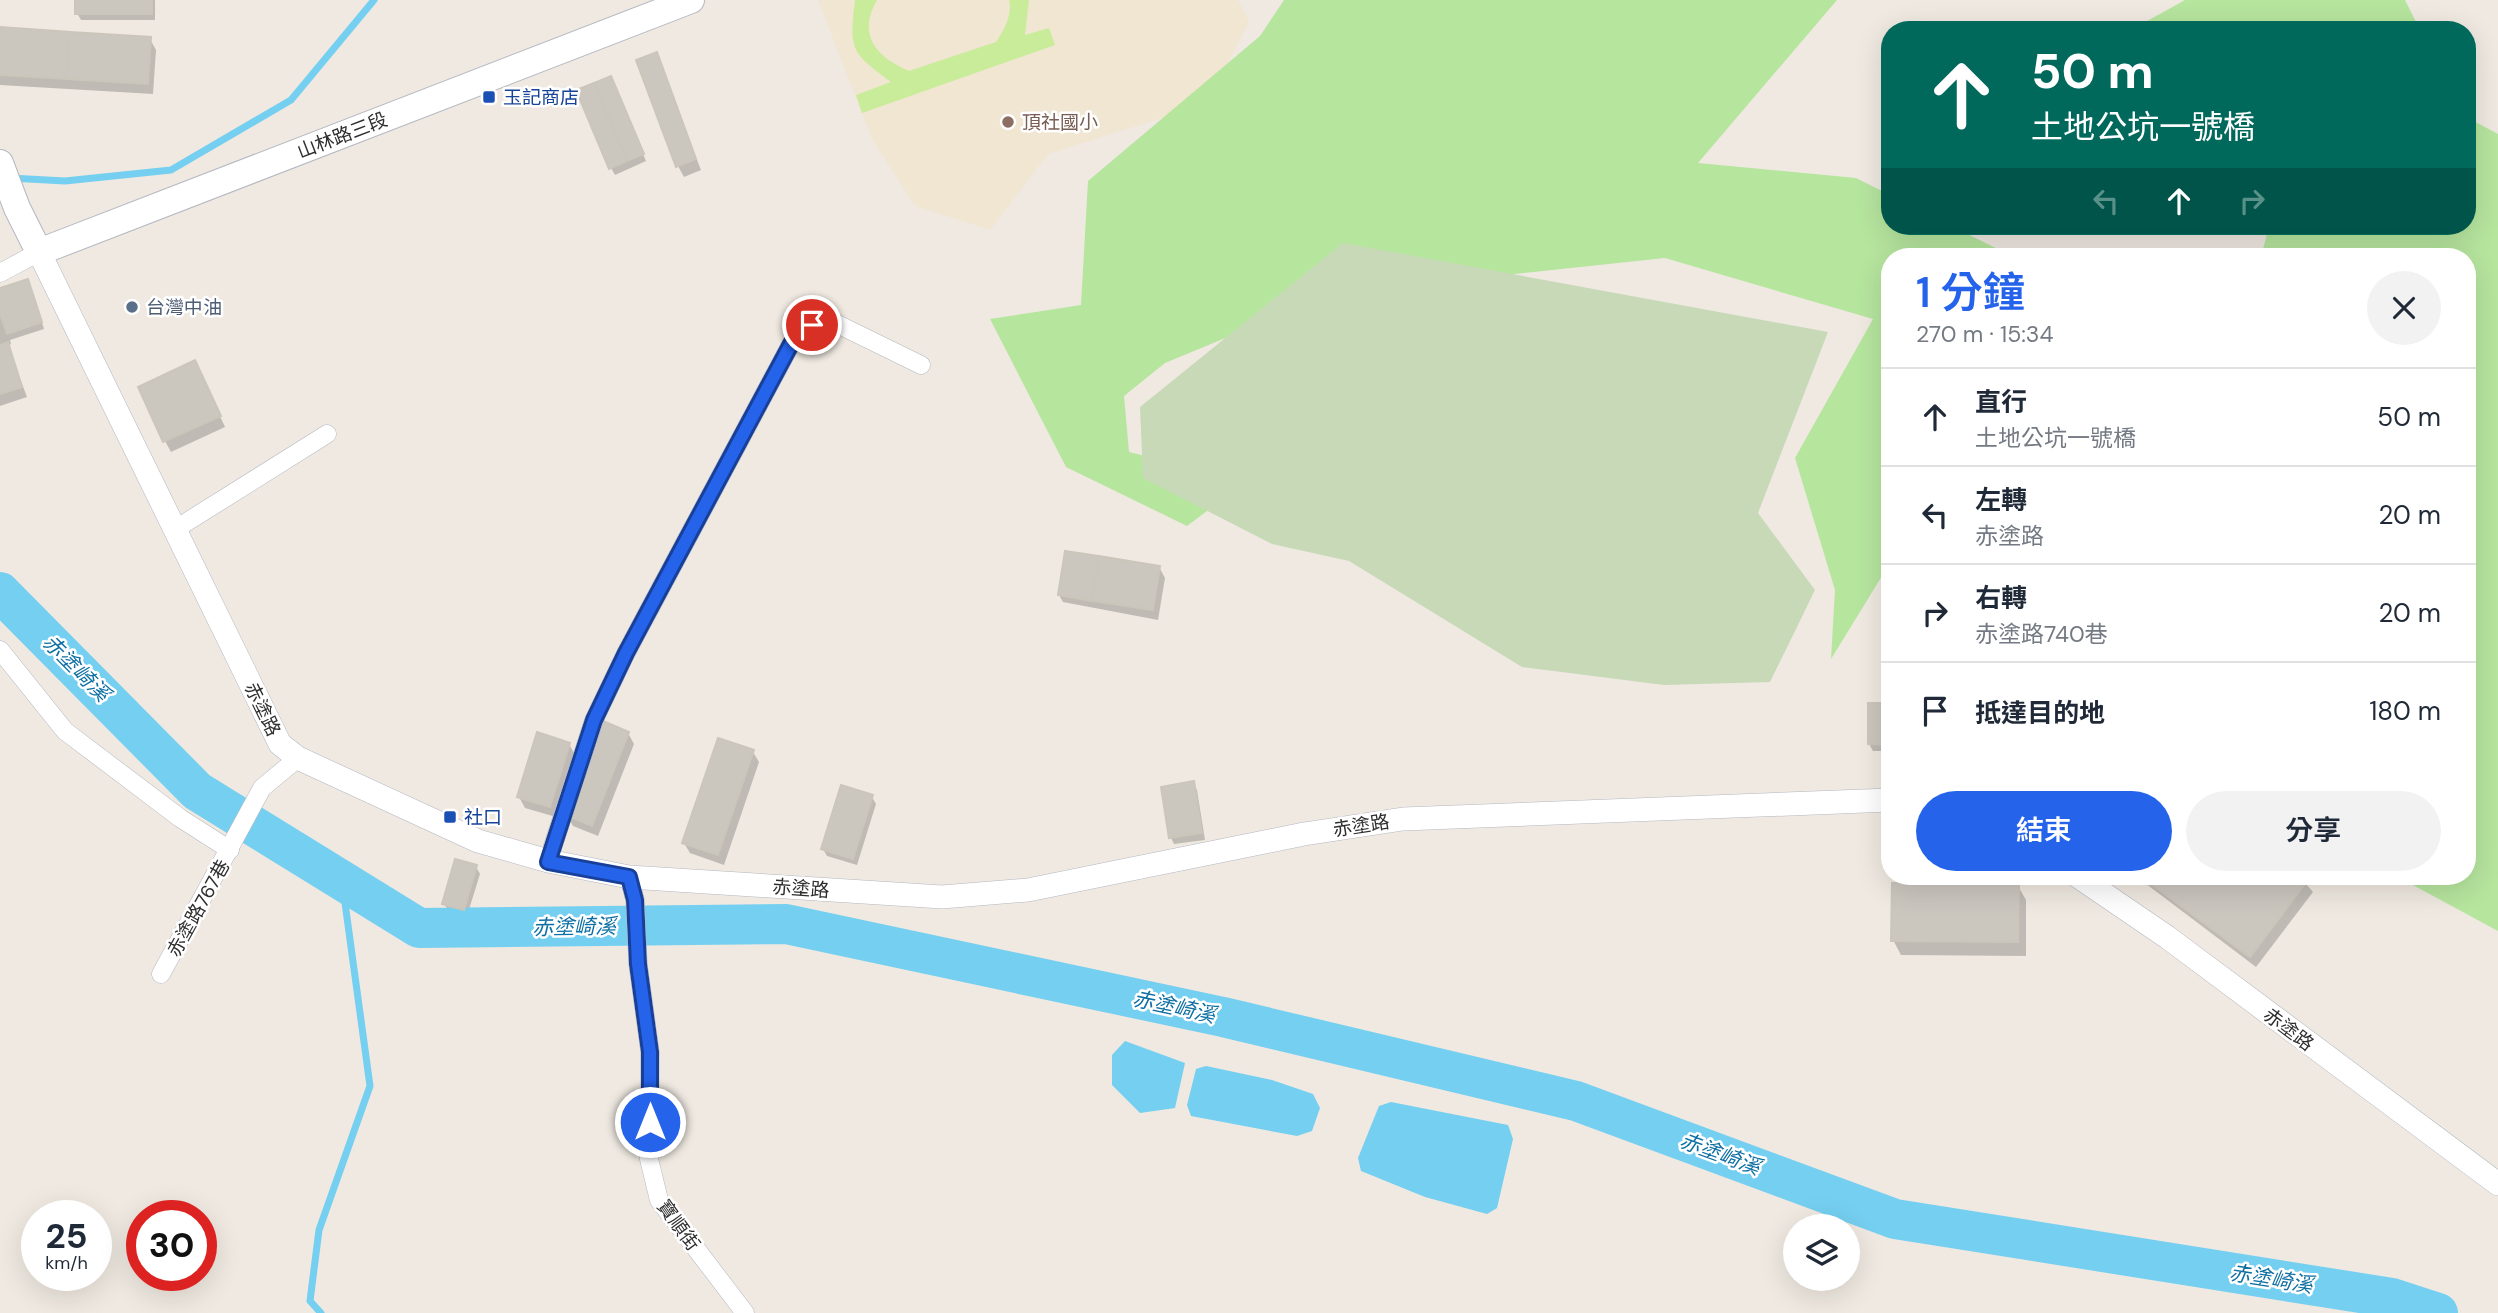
<!DOCTYPE html>
<html lang="zh-TW">
<head>
<meta charset="utf-8">
<style>
	body { margin:0; font-family:"DM Sans","Noto Sans TC",sans-serif; background:#f2f2f3; color:#1f2937; height:100vh; display:flex; flex-direction:column; font-size:26px; white-space:nowrap }
	* { box-sizing:border-box; margin:0 }
	p { font-size:23px; color:#747a83 }
	.icon { flex:none; width:38px; height:38px; fill:none; stroke:currentColor; stroke-width:2; stroke-linecap:round; stroke-linejoin:round }
	.map { position:relative; flex:1; overflow:hidden }
	.drawer { position:absolute; left:1881px; top:248px; width:595px; height:637px; display:flex; flex-direction:column; background:#fff; border-radius:28px; box-shadow:0 7px 28px #0002 }
	.drawer>* { flex:none }
	.guide { position:absolute; left:1881px; top:21px; width:595px; height:214px; border-radius:28px; box-shadow:0 7px 28px #0002; background:#00695c; color:#fff; overflow:hidden }
	.tools { position:absolute; left:1783px; top:1214px; display:grid; gap:14px }
	.tools a { display:grid; place-items:center; width:77px; height:77px; border-radius:50%; background:#fff; box-shadow:0 7px 28px #0002; font-size:35px }
	.speed { position:absolute; left:21px; top:1200px; display:flex; gap:14px; font-size:35px; font-weight:700; text-align:center }
	.speed>* { display:grid; place-content:center; width:91px; height:91px; border-radius:50%; background:#fff; box-shadow:0 7px 28px #0002; line-height:1 }
	.speed small { font-size:18px; font-weight:400 }
	.speed .limit { border:10px solid #d22; background:#fff; color:#111 }
	.pin { position:absolute; display:grid; place-items:center; width:60px; height:60px; color:#fff; margin:-30px; border:4px solid #fff; border-radius:50%; box-shadow:0 2px 7px #0007 }
	.me { position:absolute; width:77px; margin:-38px; rotate:0deg; stroke-linejoin:round; filter:drop-shadow(0 0 5px #0008) }
	.turn { display:flex; align-items:center; gap:24px; height:147px; padding:0 35px; font-size:32px }
	.turn .icon { width:91px; height:91px; stroke-width:2.5 }
	.turn b { display:block; font-size:49px; line-height:60px }
	.lanes { display:flex; align-items:center; height:66px; padding:0 35px; background:#0003; justify-content:center; gap:35px; direction:ltr }
	.lanes .off { opacity:.35 }
	.round { display:grid; place-items:center; flex:none; width:74px; height:74px; border-radius:37px; background:#f2f2f3 }
	.head { display:flex; align-items:center; justify-content:space-between; height:119px; padding:0 35px }
	h1 { font-size:42px; font-weight:600; line-height:52px; color:#2563eb }
	.button { display:flex; gap:14px; margin-top:auto; padding:14px 35px }
	.button a { flex:1; height:80px; border-radius:42px; background:#2563eb; color:#fff; font-size:28px; font-weight:600; line-height:80px; text-align:center }
	.button a+a { background:#f2f2f3; color:#1f2937 }
	ul { padding:0; list-style:none }
	li { display:flex; align-items:center; gap:21px; height:98px; padding:0 35px; border-top:2px solid #e0e1e3 }
	li div { flex:1 }
	li b { display:block; font-size:26px }
	li em { font-style:normal }
	.map>svg:first-child { display:block }
	.education { fill:#f0e6d1 }
	.green { fill:#b6e59e }
	.cemetery { fill:#c8d9b8 }
	.pitch { fill:#c9ec9a }
	.water { fill:#75cff0 }
	.shadow { fill:#0003 }
	.lines { fill:none; stroke-linecap:round; stroke-linejoin:round }
	.stream { stroke:#75cff0; stroke-width:7 }
	.river { stroke:#75cff0; stroke-width:40 }
	.building { fill:#cbc7bf; stroke:#cbc5ba; stroke-width:2 }
	.minor-casing { stroke:#b4b7c1; stroke-width:19 }
	.tertiary-casing { stroke:#b4b7c1; stroke-width:24 }
	.secondary-casing { stroke:#b4b7c1; stroke-width:28 }
	.minor { stroke:#fff; stroke-width:18 }
	.tertiary { stroke:#fff; stroke-width:23 }
	.secondary { stroke:#fff; stroke-width:26 }
	.route-casing { stroke:#184099; stroke-width:18 }
	.route { stroke:#2563eb; stroke-width:12 }
	.transit-dot { fill:#1a4fb4; stroke:#fff; stroke-width:2.5 }
	.education-dot { fill:#8d6e63; stroke:#fff; stroke-width:2.5 }
	.service-dot { fill:#5c6f8a; stroke:#fff; stroke-width:2.5 }
	.labels { text-anchor:middle; stroke-width:5; stroke-linejoin:round; paint-order:stroke }
	.transit-label { font-size:19px; fill:#164399; stroke:#fff; text-anchor:start }
	.education-label { font-size:19px; fill:#785e54; stroke:#fff; text-anchor:start }
	.street-label { font-size:19px; fill:#2e2e2e; stroke:#fff }
	.service-label { font-size:19px; fill:#4e5e75; stroke:#fff; text-anchor:start }
	.water-label { font-size:21px; font-style:italic; fill:#0d6fa3; stroke:#fff }
</style>
</head>
<body>
<div class="map">
<svg width="2498" height="1313" viewBox="0 0 2498 1313">
	<rect width="100%" height="100%" fill="#efe9e1"/>
	<polygon class="education" points="818,0 1238,0 1249,22 1206,104 1048,154 990,230 915,206 872,139"/>
	<g class="green">
		<polygon points="1284,0 1837,0 1698,163 1856,178 1890,195 1890,226 1951,226 2014,257 1890,257 1890,563 1831,659 1835,590 1795,458 1873,319 1665,258 1334,293 1165,363 1124,396 1129,452 1247,481 1187,526 1066,467 990,319 1081,305 1088,181 1260,36"/>
		<polygon points="2185,0 2405,0 2420,30 2131,30"/>
		<polygon points="2468,118 2498,134 2498,931 2398,877 2468,877 2468,257 2261,257 2269,226 2468,226"/>
	</g>
	<polygon class="cemetery" points="1343,243 1828,332 1758,513 1815,590 1770,682 1664,685 1522,667 1349,561 1272,544 1143,478 1140,407"/>
	<path class="pitch" d="M855 0H877C857 35 876 57 909 71L996 42C1004 30 1013 14 1009 0H1029L1025 35 1049 28 1055 45 862 113 856 95 891 82C851 52 849 51 855 0Z"/>
	<g class="water">
		<polygon points="1125,1041 1185,1063 1175,1108 1140,1113 1112,1085 1112,1055"/>
		<polygon points="1206,1066 1272,1080 1313,1094 1320,1108 1312,1131 1297,1136 1191,1116 1187,1105 1196,1069"/>
		<polygon points="1391,1102 1508,1125 1513,1139 1497,1208 1487,1214 1425,1197 1361,1171 1358,1158 1379,1106"/>
	</g>
	<g class="shadow">
		<polygon points="77,0 155,0 155,20 81,20 77,13"/>
		<polygon points="0,29 150,39 156,50 153,94 0,85"/>
		<polygon points="656,55 701,170 684,177 678,166"/>
		<polygon points="614,85 646,161 615,175 611,168"/>
		<polygon points="31,288 44,329 10,340 11,344 8,346 27,397 0,406 0,290"/>
		<polygon points="200,373 225,427 171,452 165,441"/>
		<polygon points="1159,567 1165,578 1158,620 1063,602 1059,595"/>
		<polygon points="1890,705 1890,751 1873,751 1869,744"/>
		<polygon points="628,733 634,744 598,836 573,826 567,815"/>
		<polygon points="569,744 575,755 556,817 525,808 519,797"/>
		<polygon points="753,752 759,762 724,865 690,853 684,843"/>
		<polygon points="1193,783 1197,790 1205,840 1174,844 1171,838"/>
		<polygon points="872,797 876,804 857,865 827,856 823,849"/>
		<polygon points="476,867 480,874 467,916 448,910 444,903"/>
		<polygon points="2137,877 2300,877 2313,892 2256,967"/>
		<polygon points="2018,886 2026,900 2026,956 1901,955 1893,940"/>
	</g>
	<g class="lines">
		<g class="stream">
			<polyline points="10,178 65,181 171,170 291,100 374,0"/>
			<polyline points="321,1313 310,1301 319,1230 370,1086 342,881"/>
		</g>
		<polyline class="river" points="0,592 197,791 419,928 786,924 1223,1017 1576,1101 1895,1219 2392,1298 2438,1313"/>
	</g>
	<g class="building">
		<rect x="75" y="0" width="77" height="14"/>
		<polygon points="0,27 70,32 67,79 0,75"/>
		<polygon points="70,32 151,37 148,84 67,79"/>
		<polygon points="657,52 696,159 676,167 636,60"/>
		<polygon points="611,76 644,154 627,161 594,83"/>
		<polygon points="594,83 627,161 609,169 576,90"/>
		<polygon points="28,279 42,322 7,334 0,314 0,288"/>
		<polygon points="8,342 22,387 0,394 0,345"/>
		<polygon points="195,360 221,416 163,442 138,387"/>
		<polygon points="1065,551 1099,556 1092,601 1058,595"/>
		<polygon points="1099,556 1160,566 1153,610 1092,601"/>
		<polygon points="1868,703 1890,703 1890,745 1868,744"/>
		<polygon points="603,721 629,732 592,826 565,815"/>
		<polygon points="537,732 570,743 550,807 517,797"/>
		<polygon points="718,738 754,750 718,855 682,843"/>
		<polygon points="1194,781 1202,833 1169,838 1161,787"/>
		<polygon points="841,785 873,795 853,859 821,849"/>
		<polygon points="455,859 477,865 464,910 442,904"/>
		<polygon points="2142,877 2303,877 2308,880 2250,957"/>
		<polygon points="1892,883 2019,884 2018,942 1891,941"/>
	</g>
	<g class="lines">
		<g class="minor-casing">
			<g id="minor">
				<polyline points="0,273 39,252"/>
				<polyline points="174,530 327,434"/>
				<polyline points="0,650 65,731 180,818 230,850"/>
				<polyline points="548,861 594,720 626,653 798,331 827,319 921,365"/>
				<polyline points="629,877 635,900 638,964 650,1052 649,1159 659,1200 745,1313"/>
				<polyline points="161,974 262,788 298,758"/>
			</g>
		</g>
		<g class="tertiary-casing">
			<g id="tertiary">
				<polyline points="39,252 280,744 298,758 478,841 548,861 629,877 942,897 1028,890 1304,834 1403,819 1890,800"/>
				<polyline points="2079,877 2167,937 2498,1184"/>
			</g>
		</g>
		<g class="secondary-casing">
			<polyline id="secondary" points="0,163 17,208 39,252 691,0"/>
		</g>
		<use href="#minor" class="minor"/>
		<use href="#tertiary" class="tertiary"/>
		<use href="#secondary" class="secondary"/>
	</g>
	<g class="lines">
		<g class="route-casing">
			<polyline id="route" points="650,1122 650,1052 638,964 635,900 629,877 548,862 594,720 626,653 798,331 812,325"/>
		</g>
		<use href="#route" class="route"/>
	</g>
	<g class="transit-dot">
		<rect x="482" y="90" width="14" height="14" rx="3.5"/>
		<rect x="443" y="810" width="14" height="14" rx="3.5"/>
	</g>
	<circle class="education-dot" cx="1008" cy="122" r="7"/>
	<circle class="service-dot" cx="132" cy="307" r="7"/>
	<g class="labels">
		<g class="transit-label">
			<text x="503" y="104">玉記商店</text>
			<text x="464" y="824">社口</text>
		</g>
		<g class="education-label">
			<text x="1022" y="129">頂社國小</text>
		</g>
		<g class="street-label">
			<text transform="translate(342 135) rotate(-21)" y="7">山林路三段</text>
			<text transform="translate(263 709) rotate(64)" y="7">赤塗路</text>
			<text transform="translate(1361 825) rotate(-9)" y="7">赤塗路</text>
			<text transform="translate(801 888) rotate(4)" y="7">赤塗路</text>
			<text transform="translate(198 908) rotate(-61)" y="7">赤塗路767巷</text>
			<text transform="translate(2289 1029) rotate(37)" y="7">赤塗路</text>
			<text transform="translate(679 1225) rotate(54)" y="7">寶順街</text>
		</g>
		<g class="service-label">
			<text x="146" y="314">台灣中油</text>
		</g>
		<g class="water-label">
			<text transform="translate(76 668) rotate(45)" y="7">赤塗崎溪</text>
			<text transform="translate(574 927) rotate(-1)" y="7">赤塗崎溪</text>
			<text transform="translate(1174 1007) rotate(12)" y="7">赤塗崎溪</text>
			<text transform="translate(1720 1154) rotate(20)" y="7">赤塗崎溪</text>
			<text transform="translate(2271 1279) rotate(9)" y="7">赤塗崎溪</text>
		</g>
	</g>
</svg>
<div class="tools">
<a><svg class="icon" aria-label="layers" viewBox="0 0 24 24"><path d="M12 4l9 5-9 5-9-5zM3 14l9 5 9-5"/></svg></a>
</div>
<div class="speed"><div>25<small>km/h</small></div><div class="limit">30</div></div>
<div class="pin" style="left:812px;top:325px;background:#d93025"><svg class="icon" aria-label="arrive" viewBox="0 0 24 24"><path d="M6 21V4h12l-3 4 3 4H6"/></svg></div>
<svg class="me" style="left:650px;top:1122px" viewBox="-20 -20 40 40"><circle r="17" fill="#2563eb" stroke="#fff" stroke-width="3"/><path d="M0-11L8 9 0 5-8 9z" fill="#fff"/></svg>
<div class="guide">
<div class="turn"><svg class="icon" aria-label="ahead" viewBox="0 0 24 24"><path d="M12 20V5M6 11l6-6 6 6"/></svg><div><b>50 m</b>土地公坑一號橋</div></div>
<div class="lanes"><svg class="icon off" aria-label="left" viewBox="0 0 24 24"><path d="M17 20v-9H6M10 6l-5 5 5 5"/></svg><svg class="icon" aria-label="ahead" viewBox="0 0 24 24"><path d="M12 20V5M6 11l6-6 6 6"/></svg><svg class="icon off" aria-label="right" viewBox="0 0 24 24"><path d="M7 20v-9h11M14 6l5 5-5 5"/></svg></div>
</div>
<section class="drawer">
<div class="head"><div><h1>1 分鐘</h1><p>270 m · 15:34</p></div><a class="round"><svg class="icon" aria-label="close" viewBox="0 0 24 24"><path d="M6 6l12 12M18 6L6 18"/></svg></a></div>
<ul>
<li><svg class="icon" aria-label="ahead" viewBox="0 0 24 24"><path d="M12 20V5M6 11l6-6 6 6"/></svg><div><b>直行</b><p>土地公坑一號橋</p></div><em>50 m</em></li>
<li><svg class="icon" aria-label="left" viewBox="0 0 24 24"><path d="M17 20v-9H6M10 6l-5 5 5 5"/></svg><div><b>左轉</b><p>赤塗路</p></div><em>20 m</em></li>
<li><svg class="icon" aria-label="right" viewBox="0 0 24 24"><path d="M7 20v-9h11M14 6l5 5-5 5"/></svg><div><b>右轉</b><p>赤塗路740巷</p></div><em>20 m</em></li>
<li><svg class="icon" aria-label="arrive" viewBox="0 0 24 24"><path d="M6 21V4h12l-3 4 3 4H6"/></svg><div><b>抵達目的地</b></div><em>180 m</em></li>
</ul>
<div class="button"><a>結束</a><a>分享</a></div>
</section>
</div>
</body>
</html>
